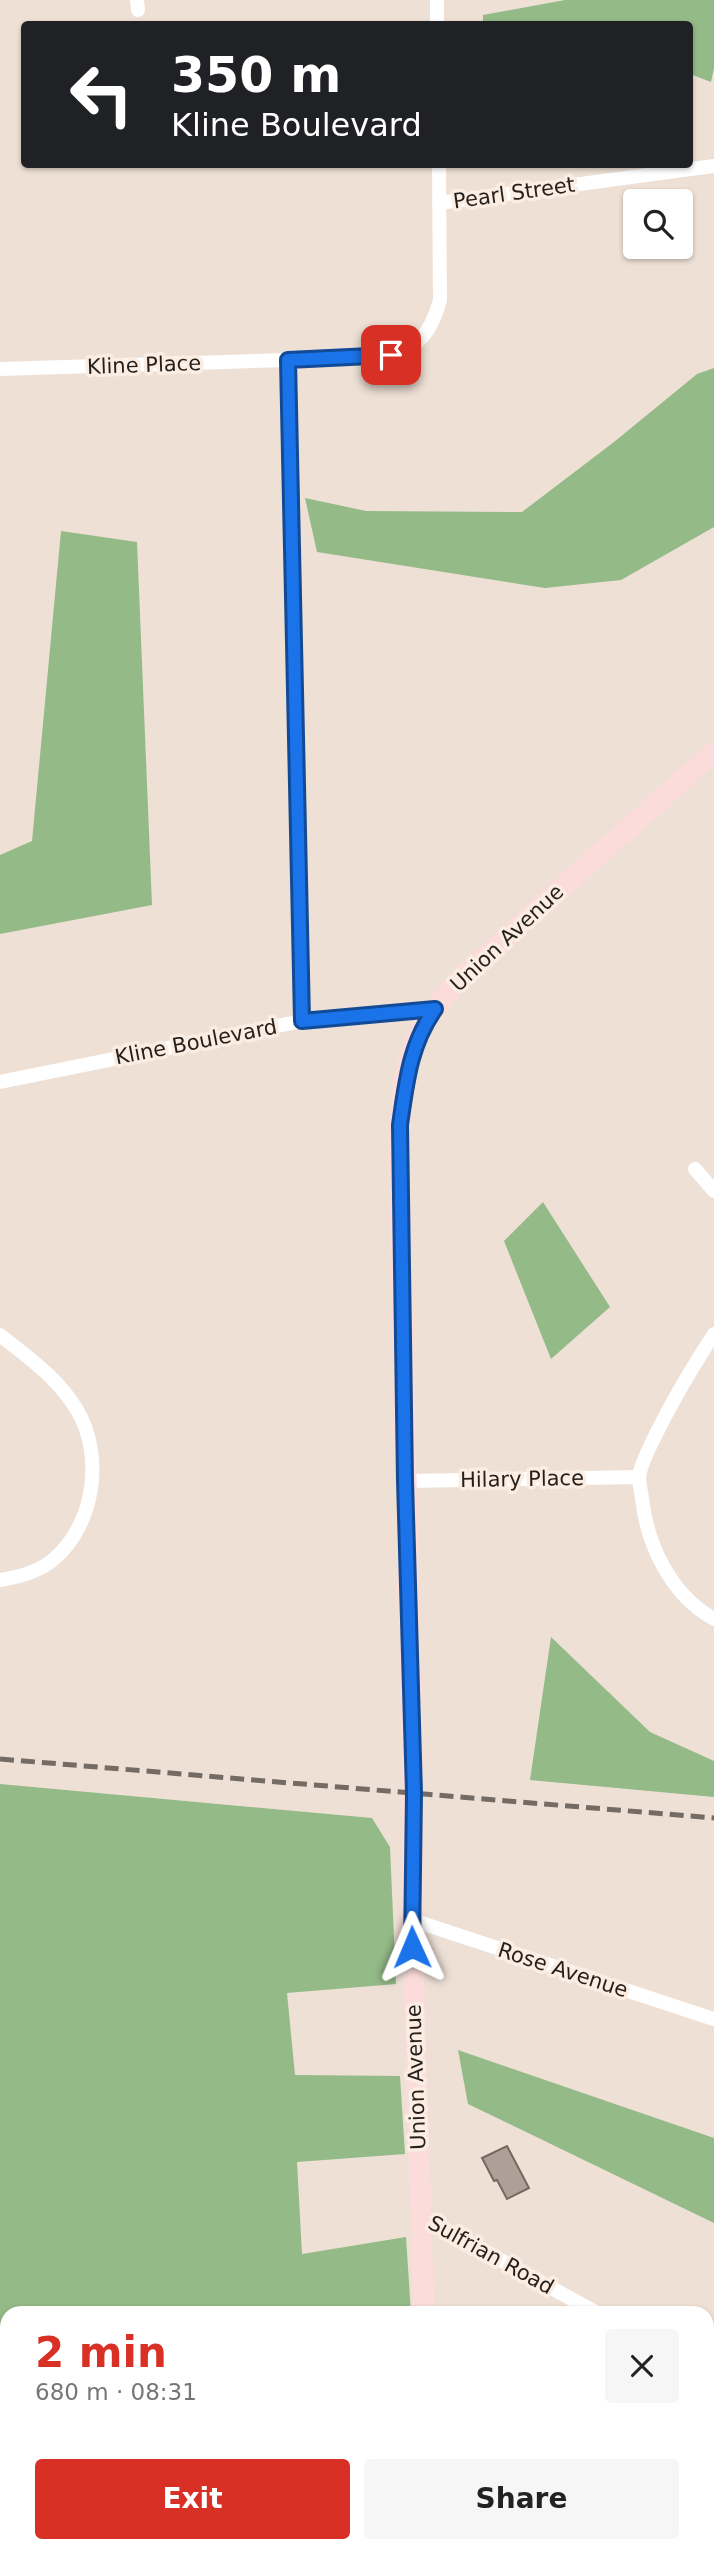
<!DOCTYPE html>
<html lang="en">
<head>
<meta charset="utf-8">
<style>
	body { margin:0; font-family:"DejaVu Sans",sans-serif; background:#f6f6f6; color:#222; height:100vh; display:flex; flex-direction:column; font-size:26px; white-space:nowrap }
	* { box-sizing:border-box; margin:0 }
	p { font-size:23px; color:#767676 }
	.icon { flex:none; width:38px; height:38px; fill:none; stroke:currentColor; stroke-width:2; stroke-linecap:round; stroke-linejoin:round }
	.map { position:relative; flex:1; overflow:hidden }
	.panel { position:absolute; left:0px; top:2306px; width:714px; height:247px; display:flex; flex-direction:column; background:#fff; border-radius:21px 21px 0 0; box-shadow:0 2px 5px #0004 }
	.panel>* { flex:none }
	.banner { position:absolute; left:21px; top:21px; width:672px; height:147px; border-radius:7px; box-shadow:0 2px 5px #0004; background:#202124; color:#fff; overflow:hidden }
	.buttons { position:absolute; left:623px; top:189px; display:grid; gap:14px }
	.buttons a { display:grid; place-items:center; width:70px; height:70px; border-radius:7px; background:#fff; box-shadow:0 2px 5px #0004; font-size:35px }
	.pin { position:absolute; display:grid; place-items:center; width:60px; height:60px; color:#fff; margin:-30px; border-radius:14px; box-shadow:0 4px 10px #0006 }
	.me { position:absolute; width:77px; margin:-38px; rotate:359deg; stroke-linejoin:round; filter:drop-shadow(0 0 5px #0008) }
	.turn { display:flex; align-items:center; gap:24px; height:147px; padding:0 35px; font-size:32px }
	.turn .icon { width:91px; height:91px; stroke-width:2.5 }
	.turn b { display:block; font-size:49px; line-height:60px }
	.round { display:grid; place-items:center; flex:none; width:74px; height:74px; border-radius:7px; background:#f6f6f6 }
	.head { display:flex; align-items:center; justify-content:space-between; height:119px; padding:0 35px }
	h1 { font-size:42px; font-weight:700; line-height:52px; color:#d93025 }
	.primary-button { display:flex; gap:14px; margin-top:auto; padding:14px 35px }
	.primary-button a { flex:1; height:80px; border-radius:7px; background:#d93025; color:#fff; font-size:28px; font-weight:700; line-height:80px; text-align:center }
	.primary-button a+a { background:#f6f6f6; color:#222 }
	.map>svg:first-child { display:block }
	.forest { fill:#94ba88 }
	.building { fill:#aea097; stroke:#74685e; stroke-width:2 }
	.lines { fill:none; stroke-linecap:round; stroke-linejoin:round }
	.minor { stroke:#fff; stroke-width:14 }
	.secondary { stroke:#fbdcdb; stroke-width:21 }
	.rail { stroke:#746b64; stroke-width:5; stroke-dasharray:14 7; stroke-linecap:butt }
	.route-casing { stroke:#114b97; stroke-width:18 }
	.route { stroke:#1a73e8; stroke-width:12 }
	.labels { text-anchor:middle; stroke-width:7; stroke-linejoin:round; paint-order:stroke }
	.street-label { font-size:21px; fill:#241f1b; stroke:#fbede2 }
</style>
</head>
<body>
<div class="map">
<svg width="714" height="2553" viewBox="0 0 714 2553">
	<rect width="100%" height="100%" fill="#eee0d5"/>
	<g class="forest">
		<polygon points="565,0 714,0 714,68 711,82 690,74 690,24 483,24 483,15"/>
		<polygon points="714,368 714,527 621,580 545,588 317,552 305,498 366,511 522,512 614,442 697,374"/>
		<polygon points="61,531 137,542 152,905 0,934 0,855 32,841"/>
		<polygon points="543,1202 610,1307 551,1359 504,1241"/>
		<polygon points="551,1637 650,1732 714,1761 714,1797 530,1780"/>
		<polygon points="0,1784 372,1818 390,1847 396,1984 287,1993 295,2075 400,2076 405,2154 297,2162 302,2254 406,2237 411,2313 7,2314 7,2468 0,2467"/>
		<polygon points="458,2050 714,2138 714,2223 468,2104"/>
		<polygon points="205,2546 405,2546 405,2553 210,2553"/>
		<polygon points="573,2546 658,2546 658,2553 574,2553"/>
	</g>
	<polygon class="building" points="507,2146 529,2188 507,2199 497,2180 494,2181 482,2158"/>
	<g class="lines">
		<g class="minor">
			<polyline points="137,0 138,10"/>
			<polyline points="437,0 437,24"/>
			<polyline points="439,203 714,166"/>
			<polyline points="288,360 302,1021"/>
			<path d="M0 369 380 357C416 352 431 334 440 300L439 164"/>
			<polyline points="0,1082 302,1021 435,1009"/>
			<polyline points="695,1169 714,1191"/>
			<path d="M714 1334C693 1366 674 1398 657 1432 651 1445 641 1462 639 1477 639 1483 641 1492 642 1498 647 1545 671 1595 714 1619"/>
			<path d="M0 1335C29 1358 58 1378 77 1410 104 1455 95 1524 54 1559 39 1572 20 1577 0 1580"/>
			<polyline points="405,1481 639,1477"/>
			<polyline points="412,1920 714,2019"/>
			<polyline points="420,2216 599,2314"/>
			<polyline points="707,2391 714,2399"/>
		</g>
		<g class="secondary">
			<path d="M424 2314 412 1920 413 1793 399 1163C400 1118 400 1064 424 1024 436 1005 451 989 466 973L714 752"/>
			<polyline points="434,2553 434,2546"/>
		</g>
		<polyline class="rail" points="0,1759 714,1818"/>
	</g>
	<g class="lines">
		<g class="route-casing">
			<path id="route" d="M391 355 288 360 302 1021 435 1009C410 1044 406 1083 400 1125L405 1481 414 1793 412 1947"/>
		</g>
		<use href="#route" class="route"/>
	</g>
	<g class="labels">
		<g class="street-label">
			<text transform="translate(514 193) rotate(-8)" y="7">Pearl Street</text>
			<text transform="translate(144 365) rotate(-2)" y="7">Kline Place</text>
			<text transform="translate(507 938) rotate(-43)" y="7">Union Avenue</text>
			<text transform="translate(196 1042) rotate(-11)" y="7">Kline Boulevard</text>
			<text transform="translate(522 1479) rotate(-1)" y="7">Hilary Place</text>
			<text transform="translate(563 1970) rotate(18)" y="7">Rose Avenue</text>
			<text transform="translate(416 2077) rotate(-92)" y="7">Union Avenue</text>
			<text transform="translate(491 2255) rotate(29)" y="7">Sulfrian Road</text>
		</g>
	</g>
</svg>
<div class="buttons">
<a><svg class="icon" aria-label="search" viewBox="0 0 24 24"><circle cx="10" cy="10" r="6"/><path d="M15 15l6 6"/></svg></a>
</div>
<div class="pin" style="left:391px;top:355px;background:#d93025"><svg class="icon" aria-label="arrive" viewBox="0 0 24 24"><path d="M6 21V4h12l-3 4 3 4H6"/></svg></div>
<svg class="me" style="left:412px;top:1947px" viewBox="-20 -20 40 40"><path d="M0-17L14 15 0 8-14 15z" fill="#1a73e8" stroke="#fff" stroke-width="4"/></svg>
<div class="banner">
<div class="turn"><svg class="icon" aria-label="left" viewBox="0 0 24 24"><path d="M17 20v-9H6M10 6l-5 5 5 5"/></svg><div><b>350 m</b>Kline Boulevard</div></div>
</div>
<section class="panel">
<div class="head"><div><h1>2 min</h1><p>680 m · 08:31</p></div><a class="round"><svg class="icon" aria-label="close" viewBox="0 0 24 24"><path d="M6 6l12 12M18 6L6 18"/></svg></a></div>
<div class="primary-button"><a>Exit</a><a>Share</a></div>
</section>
</div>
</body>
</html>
